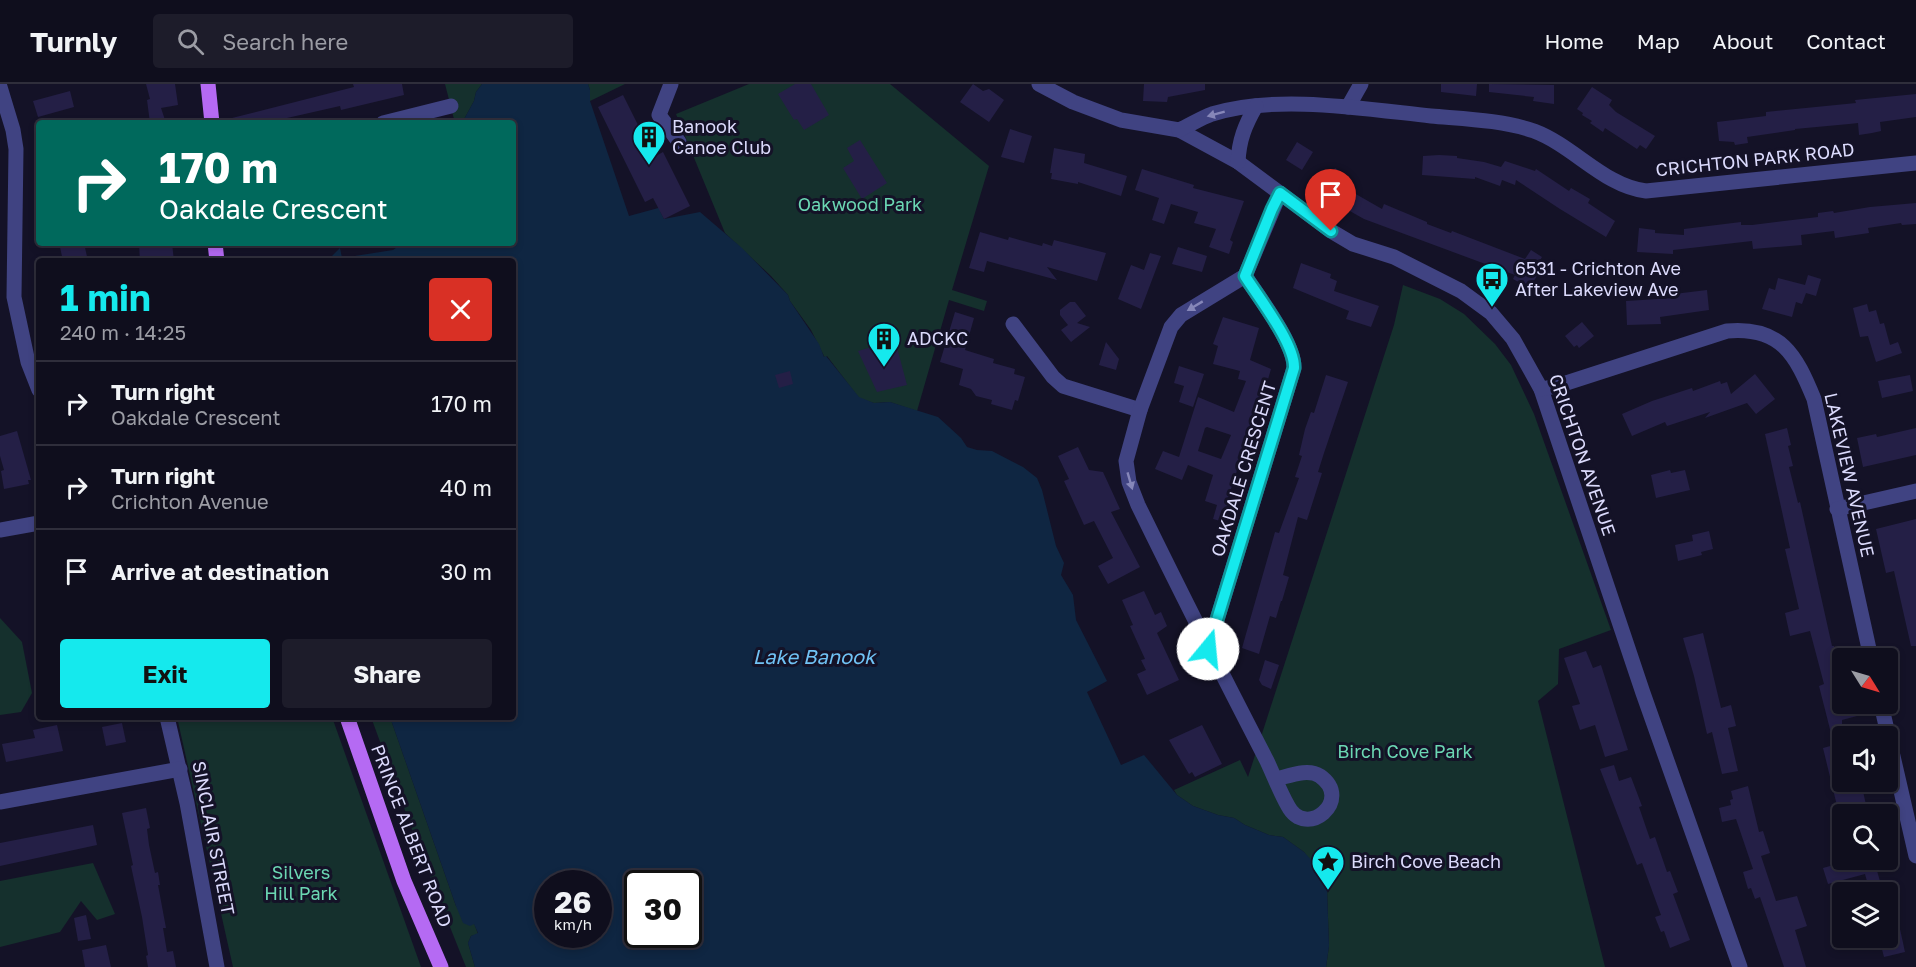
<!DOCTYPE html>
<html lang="en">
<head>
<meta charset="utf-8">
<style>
	body { margin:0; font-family:"Golos Text",sans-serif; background:#1d1c2a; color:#f1f3f6; height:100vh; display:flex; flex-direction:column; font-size:22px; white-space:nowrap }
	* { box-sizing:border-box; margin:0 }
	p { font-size:20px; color:#9b9ca4 }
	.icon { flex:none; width:33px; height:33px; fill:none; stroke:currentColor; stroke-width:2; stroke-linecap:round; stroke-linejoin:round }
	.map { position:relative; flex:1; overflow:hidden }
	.side { position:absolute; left:36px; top:174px; width:480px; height:462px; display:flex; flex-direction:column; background:#0f0e1d; border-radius:6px; box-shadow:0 3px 9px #0003,0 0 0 2px #2f2e3b }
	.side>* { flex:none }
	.top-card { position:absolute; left:36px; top:36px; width:480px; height:126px; border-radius:6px; box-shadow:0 3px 9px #0003,0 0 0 2px #2f2e3b; background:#00695c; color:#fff; overflow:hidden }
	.needle { width:39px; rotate:127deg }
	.tools { position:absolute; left:1832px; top:564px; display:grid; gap:12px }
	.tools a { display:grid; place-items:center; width:66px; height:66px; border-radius:6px; background:#0f0e1d; box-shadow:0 3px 9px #0003,0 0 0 2px #2f2e3b; font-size:30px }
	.speed { position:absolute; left:534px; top:786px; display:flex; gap:12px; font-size:30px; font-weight:700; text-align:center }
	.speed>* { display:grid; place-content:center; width:78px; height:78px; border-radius:50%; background:#0f0e1d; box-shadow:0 3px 9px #0003,0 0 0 2px #2f2e3b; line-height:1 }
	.speed small { font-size:15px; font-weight:400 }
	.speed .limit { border:3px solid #111; border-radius:9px; background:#fff; color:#111 }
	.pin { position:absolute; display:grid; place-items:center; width:51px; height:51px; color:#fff; margin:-62px -26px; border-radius:50% 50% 50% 0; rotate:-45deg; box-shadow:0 0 6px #0007 }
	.pin .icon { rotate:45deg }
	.me { position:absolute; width:66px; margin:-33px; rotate:17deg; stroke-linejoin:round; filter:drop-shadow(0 0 4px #0008) }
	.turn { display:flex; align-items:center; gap:21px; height:126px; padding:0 24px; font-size:27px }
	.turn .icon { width:78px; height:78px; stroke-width:2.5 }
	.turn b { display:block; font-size:42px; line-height:51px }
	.round { display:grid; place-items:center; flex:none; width:63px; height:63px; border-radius:6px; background:#1d1c2a }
	.overview { display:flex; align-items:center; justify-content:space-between; height:102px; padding:0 24px }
	h1 { font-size:36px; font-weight:700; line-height:45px; color:#15e9ed }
	.button { display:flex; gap:12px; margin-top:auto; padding:12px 24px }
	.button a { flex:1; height:69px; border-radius:6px; background:#15e9ed; color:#111; font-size:24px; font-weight:700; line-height:69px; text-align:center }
	.button a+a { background:#1d1c2a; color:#f1f3f6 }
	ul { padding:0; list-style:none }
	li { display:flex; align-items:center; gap:18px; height:84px; padding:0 24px; border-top:2px solid #2f2e3b }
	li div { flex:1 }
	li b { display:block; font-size:22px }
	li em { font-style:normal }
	header { display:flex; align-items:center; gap:36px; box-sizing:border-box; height:84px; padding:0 30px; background:#0f0e1d; border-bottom:2px solid #2f2e3b }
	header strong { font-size:28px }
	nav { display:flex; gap:33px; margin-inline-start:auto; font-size:21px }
	.search { width:420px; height:54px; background:#1d1c2a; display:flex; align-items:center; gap:15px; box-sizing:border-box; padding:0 21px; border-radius:6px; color:#9b9ca4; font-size:22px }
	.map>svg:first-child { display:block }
	.green { fill:#15302d }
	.water { fill:#0f2642; fill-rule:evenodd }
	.building { fill:#241f46; fill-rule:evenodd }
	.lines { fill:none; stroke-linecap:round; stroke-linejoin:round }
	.minor { stroke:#404382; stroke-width:15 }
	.major { stroke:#b56af3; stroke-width:15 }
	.oneway { fill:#8687b9 }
	.route-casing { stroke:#0e979a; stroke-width:15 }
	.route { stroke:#15e9ed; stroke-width:10 }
	.labels { text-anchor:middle; stroke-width:6; stroke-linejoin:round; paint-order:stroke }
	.poi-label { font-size:18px; fill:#dbdafc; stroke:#141227; text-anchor:start }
	.street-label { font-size:18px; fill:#dbdafc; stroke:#141227 }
	.park-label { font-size:18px; fill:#6bd7b3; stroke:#141227 }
	.water-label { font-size:20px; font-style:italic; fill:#70c2f4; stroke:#141227 }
</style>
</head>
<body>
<header>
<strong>Turnly</strong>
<div class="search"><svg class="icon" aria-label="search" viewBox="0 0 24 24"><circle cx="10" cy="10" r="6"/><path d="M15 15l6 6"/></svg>Search here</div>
<nav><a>Home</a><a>Map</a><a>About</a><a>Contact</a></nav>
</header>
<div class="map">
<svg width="1916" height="883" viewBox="0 0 1916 883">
	<rect width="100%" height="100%" fill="#141227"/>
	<g class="green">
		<polygon points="445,0 482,0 476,8 474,17 462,39 455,39"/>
		<polygon points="588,0 625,0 590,17 590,6"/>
		<polygon points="749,0 890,0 989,82 952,206 987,217 984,227 949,216 917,327 890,318 874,319 859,314 827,272 825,274 811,246 790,217 788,211 771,192 725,149 676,30"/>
		<polygon points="1403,201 1440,215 1464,230 1495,260 1511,281 1534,330 1611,546 1559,565 1558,600 1538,617 1605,883 1326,883 1329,862 1327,805 1324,796 1304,768 1283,753 1269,751 1245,741 1234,734 1218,731 1193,722 1177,711 1174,706 1240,676 1248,693 1394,241"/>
		<polygon points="0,534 22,558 32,609 21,628 0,631"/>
		<polygon points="177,633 332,633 421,883 233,883"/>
		<polygon points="371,633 390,633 456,822 474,839 478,850 471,852 468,859 475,883 466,883 422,773"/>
		<polygon points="93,779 115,830 97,836 81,817 60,848 0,863 0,797"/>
	</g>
	<path class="water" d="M482 0H588L590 6V17L629 132 662 123 660 127 664 135 700 128 742 164 788 211 790 217 819 260 824 273 826 272 859 313 874 319 890 318 938 333 961 354 967 363 977 366 992 367 1023 383 1037 394 1042 406 1056 462 1064 479 1061 491 1073 511 1076 536 1107 597 1087 608 1121 681 1144 671 1177 711 1193 722 1218 731 1234 734 1245 741 1269 751 1283 753 1304 768 1316 781 1327 805 1329 862 1326 883H475L468 859 471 852 478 849 474 840 470 842 463 839 456 822 390 633H513V177H327L340 164 342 174 393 166 403 159H513V39H462L474 17 476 8ZM548 800H598V850H548ZM638 800H688V850H638Z"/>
	<g class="building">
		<polygon points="146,0 175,0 178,21 161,24 166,39 150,39 147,16 150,15"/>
		<polygon points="353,0 402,0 404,11 341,26 340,22 265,39 229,39 228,35 354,3"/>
		<polygon points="795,0 811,0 829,31 804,46 797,35 794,36 778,10"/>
		<polygon points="973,0 983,7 989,5 1004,16 989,38 960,18"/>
		<polygon points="1144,0 1205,0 1205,6 1168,13 1167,18 1143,17"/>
		<polygon points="1441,0 1477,0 1476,12 1441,8"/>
		<polygon points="1489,0 1554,1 1554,20 1533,17 1534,13 1489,8"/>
		<polygon points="1592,3 1612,16 1609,21 1616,28 1655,52 1646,65 1640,61 1637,65 1605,44 1603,48 1590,39 1592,37 1582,31 1583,29 1577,25"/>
		<polygon points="70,7 74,23 38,33 33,17"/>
		<polygon points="1916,10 1916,33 1880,38 1881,47 1872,49 1859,51 1858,39 1849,40 1795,45 1795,46 1747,53 1748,59 1735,61 1734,58 1719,57 1717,38 1766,32 1766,28 1856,19 1855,16"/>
		<polygon points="623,11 654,73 663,68 690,122 664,135 653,114 645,118 598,23"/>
		<polygon points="1010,45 1032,52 1024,79 1001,73"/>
		<polygon points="860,56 887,99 862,115 843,84 854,77 847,64"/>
		<polygon points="1297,58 1313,68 1302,86 1286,76"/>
		<polygon points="1054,64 1085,70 1084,79 1127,92 1121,112 1078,98 1078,100 1051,95 1052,89 1050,89"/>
		<polygon points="1439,71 1457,72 1457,74 1484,78 1501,83 1505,77 1535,87 1536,85 1569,107 1571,104 1590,115 1588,119 1615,137 1606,153 1560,125 1516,96 1515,101 1502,96 1500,102 1475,93 1475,95 1422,91 1423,72"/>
		<polygon points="1335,84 1346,91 1344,93 1349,96 1346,100 1349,102 1347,105 1382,125 1384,120 1427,138 1427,140 1451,149 1452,147 1525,175 1531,166 1542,173 1536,183 1541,186 1529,204 1513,195 1515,191 1364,135 1325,113 1327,110 1322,107"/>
		<polygon points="1142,85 1194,101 1193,104 1244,117 1230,156 1233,158 1229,170 1209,163 1216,145 1194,139 1198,128 1171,120 1164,140 1152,136 1159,114 1135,106"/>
		<polygon points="1916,119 1916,140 1902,141 1901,139 1868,144 1869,149 1835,154 1834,147 1801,151 1802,161 1753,165 1752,157 1673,166 1673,170 1637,168 1639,144 1655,146 1655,149 1684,151 1684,145 1741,138 1741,141 1752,141 1784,137 1818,133 1818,129 1833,127 1834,129 1870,123"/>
		<polygon points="980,148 1008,156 1009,153 1042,162 1043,159 1052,162 1054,156 1106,169 1097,197 1047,183 1057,196 987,177 984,188 969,184"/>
		<polygon points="84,159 88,177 63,177 60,163"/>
		<polygon points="172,159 174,177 140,177 139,160"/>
		<polygon points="1178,163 1207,172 1202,188 1172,180"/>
		<polygon points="1150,169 1161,172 1141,225 1118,215 1131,181 1144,186"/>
		<polygon points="1301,179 1331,190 1330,194 1337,197 1334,207 1379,222 1371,243 1346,235 1349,227 1293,204"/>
		<polygon points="1808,191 1821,195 1816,212 1806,209 1802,220 1796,218 1792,233 1762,225 1769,204 1775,206 1778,194 1805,201"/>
		<polygon points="1707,206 1709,226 1660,233 1661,240 1627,241 1626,217 1674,214 1674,210"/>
		<polygon points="1070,218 1075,218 1086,232 1077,239 1090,243 1071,258 1061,246 1068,241 1060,231 1060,226"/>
		<polygon points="1867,220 1869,228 1876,226 1880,240 1884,239 1890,261 1898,258 1902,269 1876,278 1868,252 1860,253 1853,224"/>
		<polygon points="955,228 974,234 965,266 994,275 993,279 1015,285 1014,290 1025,293 1018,317 1015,316 1012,326 991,320 992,316 976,312 971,305 959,301 963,285 940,278"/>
		<path d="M1223 233 1259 244 1250 276 1271 285 1262 316 1254 339 1256 340 1250 358 1247 356 1228 414 1231 415 1224 438 1213 435 1217 421 1205 417 1213 391 1188 381 1182 396 1155 385 1163 367 1179 373 1198 313 1234 328 1246 297 1238 295 1240 287 1213 280 1218 262 1213 260ZM1207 343 1231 351 1221 375 1198 367 1205 344Z"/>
		<polygon points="1582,238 1594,252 1579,264 1577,261 1574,263 1565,252"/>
		<polygon points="895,256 907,301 877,308 858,267"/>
		<polygon points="1106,258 1119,275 1116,286 1099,281"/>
		<polygon points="1179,282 1204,290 1193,323 1179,318 1184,302 1174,299"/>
		<polygon points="790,287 793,300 779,304 775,291"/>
		<polygon points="1755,290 1775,315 1756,330 1747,319 1705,334 1710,328 1667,342 1665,338 1632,352 1622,330 1652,317 1692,304 1693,307 1720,297 1721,300 1727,298 1731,310"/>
		<polygon points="1326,291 1348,298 1324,369 1318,388 1322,389 1307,436 1298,433 1283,491 1289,493 1282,517 1281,517 1276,534 1270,532 1259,570 1242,564 1275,448 1279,449 1299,394 1295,393 1302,372 1299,371 1305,345 1311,328 1314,329"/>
		<polygon points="1910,291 1913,307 1882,314 1878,297"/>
		<polygon points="1787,344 1791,361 1788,362 1793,382 1789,383 1798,419 1800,418 1832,562 1834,562 1839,581 1842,596 1842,620 1854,620 1857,632 1842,636 1842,698 1861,698 1868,730 1839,730 1823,664 1834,661 1819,602 1824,600 1810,547 1790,552 1785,529 1799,525 1785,465 1790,464 1765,350"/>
		<polygon points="1916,344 1916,371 1863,383 1857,354 1876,350 1877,353"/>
		<polygon points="17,347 31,396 28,396 29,400 4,405 1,387 4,386 0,372 0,352"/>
		<polygon points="1078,363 1089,386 1103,388 1120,425 1111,428 1140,483 1108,500 1098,482 1113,474 1094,437 1084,441 1064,397 1069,395 1058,372"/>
		<polygon points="1670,386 1671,389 1685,386 1690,406 1656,414 1651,391"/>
		<polygon points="1916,435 1916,562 1911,562 1894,487 1886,489 1876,445"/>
		<polygon points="1709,447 1713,465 1701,468 1702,471 1678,477 1675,461 1693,457 1692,451"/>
		<polygon points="1144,507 1155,531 1161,528 1167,542 1157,549 1179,596 1147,611 1137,590 1146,586 1141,576 1145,575 1130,542 1133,541 1122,516"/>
		<polygon points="1703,549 1721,624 1731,621 1736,642 1728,644 1738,687 1722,690 1712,648 1707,650 1694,592 1683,554"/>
		<polygon points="1586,567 1593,584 1601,581 1628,666 1605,673 1595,641 1580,646 1572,622 1580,620 1564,574"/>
		<polygon points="1265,576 1279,581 1271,605 1262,601 1259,596"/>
		<polygon points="122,639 126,658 106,662 102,643"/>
		<polygon points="57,641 63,667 6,678 2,660 35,654 33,646"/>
		<polygon points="1202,641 1222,680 1195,693 1192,688 1189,690 1169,656"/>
		<polygon points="1614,681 1619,697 1631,693 1642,722 1639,723 1650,755 1655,753 1667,788 1670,787 1678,808 1673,810 1690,856 1670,864 1664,847 1661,848 1655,833 1661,831 1642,779 1637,781 1600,685"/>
		<polygon points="1748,702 1759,748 1763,747 1770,769 1761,772 1776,817 1797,812 1807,842 1795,846 1806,883 1784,883 1760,813 1755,815 1751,804 1748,805 1743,788 1753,785 1736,735 1722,738 1719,724 1731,721 1730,716 1733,715 1731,707"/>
		<polygon points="146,724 150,744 147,745 149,761 155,789 158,788 160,801 158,801 166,844 163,844 167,868 173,867 176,883 148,883 146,872 148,871 142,833 131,782 133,781 122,729"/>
		<polygon points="93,741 97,761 0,782 0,759"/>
		<polygon points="1844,776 1874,776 1883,808 1870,808 1865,790 1828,800 1823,784 1844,778"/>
		<polygon points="86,831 91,855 78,857 74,834"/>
		<polygon points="1900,845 1905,868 1884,873 1879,854 1887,854 1887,848"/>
		<polygon points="106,861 111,883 85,883 82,866"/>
	</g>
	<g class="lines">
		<g class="minor">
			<polyline points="671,0 659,31 679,58"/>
			<polyline points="1039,0 1073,18 1121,36 1179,46 1238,78 1331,147 1353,160 1394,173 1461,207 1491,229 1513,255 1541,305 1643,609 1740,883"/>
			<polyline points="0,3 13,46 16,65 14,213 28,278 39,306"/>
			<polyline points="1348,23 1361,0"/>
			<polyline points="383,39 451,22"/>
			<path d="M1179 46C1190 41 1201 34 1212 30 1276 10 1365 25 1431 32 1465 35 1502 36 1534 47 1574 62 1604 102 1646 107L1916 79"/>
			<path d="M1238 78C1239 56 1245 41 1256 22"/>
			<polyline points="1013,240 1053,293 1063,302 1140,326"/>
			<path d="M1541 305 1557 302 1727 247C1781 242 1796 271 1814 315L1871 574"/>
			<polyline points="1837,425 1916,407"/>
			<polyline points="0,446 39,439"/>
			<path d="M1208 565 1294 284C1295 260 1259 213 1245 192"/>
			<polyline points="1881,620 1916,772"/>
			<polyline points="167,633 187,719 217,883"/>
			<path d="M1276 695C1289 692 1308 684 1320 692 1354 716 1306 756 1288 722 1280 708 1274 692 1267 677 1223 592 1180 507 1138 421L1129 398 1126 377 1140 326 1171 243 1181 231 1245 192 1280 109"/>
			<polyline points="0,718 180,685"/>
		</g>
		<g class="major">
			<polyline points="208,0 212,39"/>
			<polyline points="215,159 217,177"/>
			<polyline points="347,633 404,797 441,883"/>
		</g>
	</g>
	<defs><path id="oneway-solid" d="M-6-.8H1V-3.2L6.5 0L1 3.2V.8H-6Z" transform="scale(1.5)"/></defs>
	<g class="oneway">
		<use href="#oneway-solid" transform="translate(1216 30) rotate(165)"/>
		<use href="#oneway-solid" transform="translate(1195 222) rotate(149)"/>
		<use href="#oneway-solid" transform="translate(1130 397) rotate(74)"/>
	</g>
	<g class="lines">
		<g class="route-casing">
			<path id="route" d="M1208 565 1294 284C1295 260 1259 214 1245 192L1272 125 1280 109 1331 147"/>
		</g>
		<use href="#route" class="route"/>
	</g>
	<defs>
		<g id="building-pin" transform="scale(1.725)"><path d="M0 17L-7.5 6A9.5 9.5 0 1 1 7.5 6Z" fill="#15e9ed" stroke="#141227"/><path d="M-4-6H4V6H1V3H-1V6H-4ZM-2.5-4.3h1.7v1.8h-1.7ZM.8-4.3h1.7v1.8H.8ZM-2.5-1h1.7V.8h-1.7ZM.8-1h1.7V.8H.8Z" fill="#111"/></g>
		<g id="bus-pin" transform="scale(1.725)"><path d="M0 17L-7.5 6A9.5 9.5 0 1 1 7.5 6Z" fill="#15e9ed" stroke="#141227"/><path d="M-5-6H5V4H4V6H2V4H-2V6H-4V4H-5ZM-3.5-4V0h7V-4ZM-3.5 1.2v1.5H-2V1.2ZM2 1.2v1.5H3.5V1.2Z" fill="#111"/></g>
		<g id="sight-pin" transform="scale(1.725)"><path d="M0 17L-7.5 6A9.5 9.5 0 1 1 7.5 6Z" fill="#15e9ed" stroke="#141227"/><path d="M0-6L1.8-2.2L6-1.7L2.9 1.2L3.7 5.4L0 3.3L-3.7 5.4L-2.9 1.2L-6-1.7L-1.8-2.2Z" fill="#111"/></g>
	</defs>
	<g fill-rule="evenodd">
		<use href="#building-pin" x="649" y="53"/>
		<use href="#bus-pin" x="1492" y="195"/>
		<use href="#building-pin" x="884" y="255"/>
		<use href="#sight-pin" x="1328" y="778"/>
	</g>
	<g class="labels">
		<g class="poi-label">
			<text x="672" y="49">Banook<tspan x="672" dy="21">Canoe Club</tspan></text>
			<text x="1515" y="191">6531 - Crichton Ave<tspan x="1515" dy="21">After Lakeview Ave</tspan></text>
			<text x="907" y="261">ADCKC</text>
			<text x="1351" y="784">Birch Cove Beach</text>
		</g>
		<g class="street-label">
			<text transform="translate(1755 76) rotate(-6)" y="6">CRICHTON PARK ROAD</text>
			<text transform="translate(1582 371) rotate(71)" y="6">CRICHTON AVENUE</text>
			<text transform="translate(1244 385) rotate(-73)" y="6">OAKDALE CRESCENT</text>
			<text transform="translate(1849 391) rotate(77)" y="6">LAKEVIEW AVENUE</text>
			<text transform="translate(411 752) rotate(69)" y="6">PRINCE ALBERT ROAD</text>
			<text transform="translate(213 754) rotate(79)" y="6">SINCLAIR STREET</text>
		</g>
		<g class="park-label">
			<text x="860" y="127">Oakwood Park</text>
			<text x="1405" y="674">Birch Cove Park</text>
			<text x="301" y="795">Silvers<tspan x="301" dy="21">Hill Park</tspan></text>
		</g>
		<g class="water-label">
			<text x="814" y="580">Lake Banook</text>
		</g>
	</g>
</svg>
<div class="tools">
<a><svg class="needle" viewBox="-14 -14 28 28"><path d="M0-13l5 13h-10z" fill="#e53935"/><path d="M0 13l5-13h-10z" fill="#9b9ca4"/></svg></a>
<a><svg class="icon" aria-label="sound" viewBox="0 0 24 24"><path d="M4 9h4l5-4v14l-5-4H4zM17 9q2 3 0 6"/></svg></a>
<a><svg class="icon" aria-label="search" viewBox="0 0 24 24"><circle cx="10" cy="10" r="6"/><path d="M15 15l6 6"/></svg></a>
<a><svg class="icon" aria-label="layers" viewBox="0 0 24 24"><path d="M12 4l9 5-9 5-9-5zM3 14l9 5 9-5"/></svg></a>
</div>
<div class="speed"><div>26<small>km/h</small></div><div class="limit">30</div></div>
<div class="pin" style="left:1331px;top:147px;background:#d93025"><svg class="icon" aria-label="arrive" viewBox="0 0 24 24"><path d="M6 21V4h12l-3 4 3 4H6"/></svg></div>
<svg class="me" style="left:1208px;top:565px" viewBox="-20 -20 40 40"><circle r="19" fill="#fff"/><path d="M0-13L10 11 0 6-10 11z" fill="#15e9ed"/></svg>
<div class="top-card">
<div class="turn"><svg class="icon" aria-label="right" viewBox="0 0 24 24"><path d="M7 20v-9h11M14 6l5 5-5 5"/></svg><div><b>170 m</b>Oakdale Crescent</div></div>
</div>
<section class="side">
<div class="overview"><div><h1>1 min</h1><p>240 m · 14:25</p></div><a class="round" style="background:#d93025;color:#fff"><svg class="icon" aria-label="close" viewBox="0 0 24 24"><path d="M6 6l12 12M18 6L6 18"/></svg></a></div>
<ul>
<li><svg class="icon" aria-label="right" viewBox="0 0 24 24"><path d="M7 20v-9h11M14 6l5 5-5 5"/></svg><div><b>Turn right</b><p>Oakdale Crescent</p></div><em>170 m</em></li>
<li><svg class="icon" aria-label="right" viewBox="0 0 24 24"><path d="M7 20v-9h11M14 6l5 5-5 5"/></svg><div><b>Turn right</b><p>Crichton Avenue</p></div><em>40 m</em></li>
<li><svg class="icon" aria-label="arrive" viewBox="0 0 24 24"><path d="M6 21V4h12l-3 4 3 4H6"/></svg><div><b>Arrive at destination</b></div><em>30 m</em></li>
</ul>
<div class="button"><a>Exit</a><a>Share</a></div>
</section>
</div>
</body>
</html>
